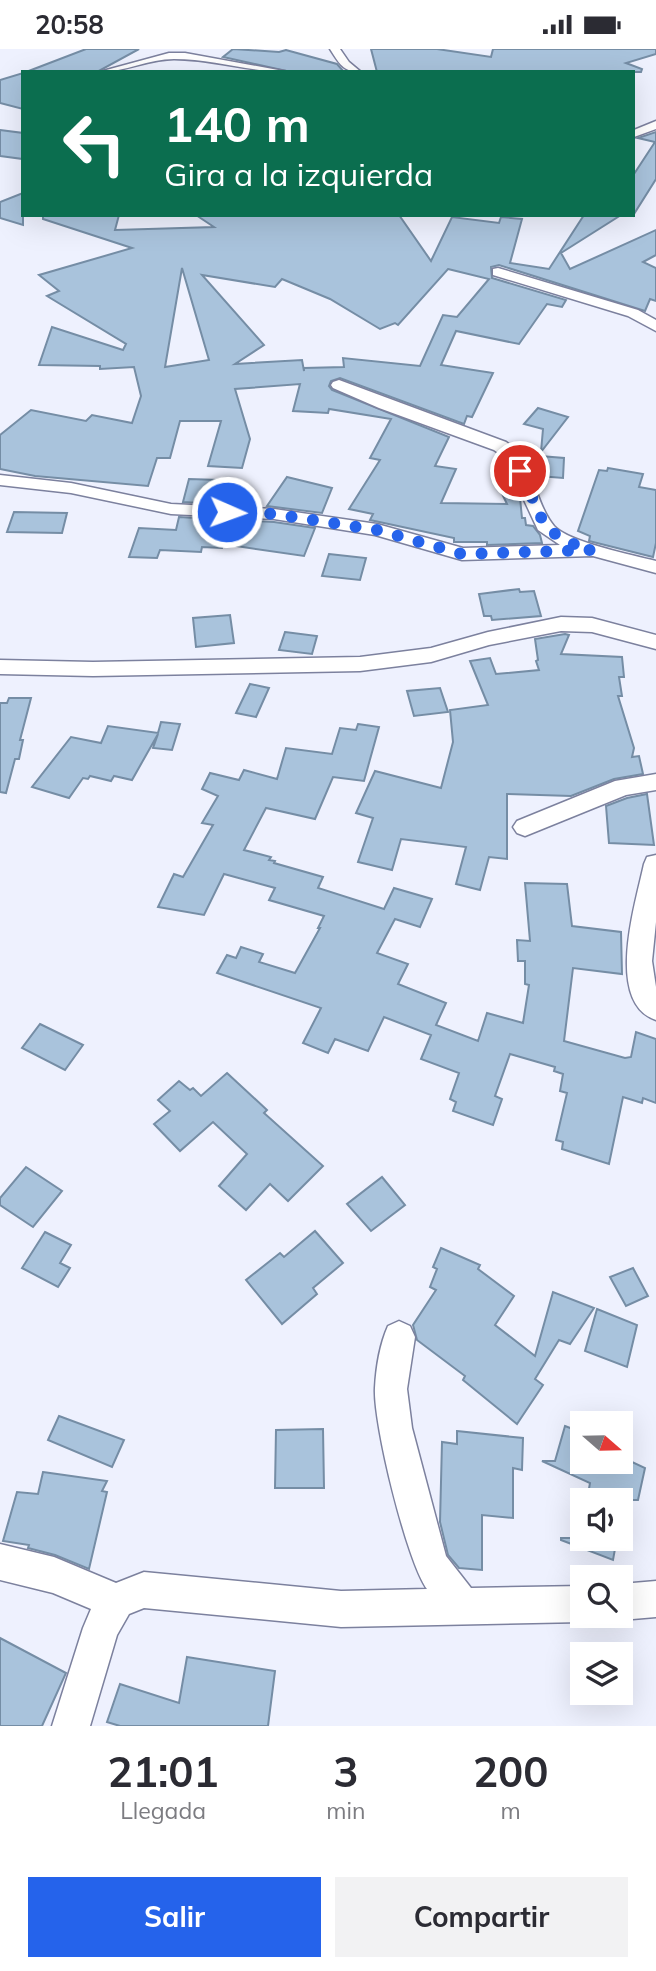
<!DOCTYPE html>
<html lang="es">
<head>
<meta charset="utf-8">
<style>
	body { margin:0; font-family:Mulish,sans-serif; background:#f2f2f3; color:#2b2b33; height:100vh; display:flex; flex-direction:column; font-size:26px; white-space:nowrap }
	* { box-sizing:border-box; margin:0 }
	p { font-size:23px; color:#7c7c81 }
	.icon { flex:none; width:38px; height:38px; fill:none; stroke:currentColor; stroke-width:2; stroke-linecap:round; stroke-linejoin:round }
	.map { position:relative; height:1677px; overflow:hidden }
	.sheet { display:flex; flex-direction:column; background:#fff; flex:1 }
	.sheet>* { flex:none }
	.banner { position:absolute; left:21px; top:21px; width:614px; height:147px; border-radius:0px; box-shadow:0 7px 28px #0002; background:#0b6e4f; color:#fff; overflow:hidden }
	.needle { width:46px; rotate:110deg }
	.tools { position:absolute; left:570px; top:1362px; display:grid; gap:14px }
	.tools a { display:grid; place-items:center; width:63px; height:63px; border-radius:0px; background:#fff; box-shadow:0 7px 28px #0002; font-size:35px }
	.pin { position:absolute; display:grid; place-items:center; width:60px; height:60px; color:#fff; margin:-30px; border:4px solid #fff; border-radius:50%; box-shadow:0 2px 7px #0007 }
	.me { position:absolute; width:77px; margin:-38px; rotate:92deg; stroke-linejoin:round; filter:drop-shadow(0 0 5px #0008) }
	.turn { display:flex; align-items:center; gap:24px; height:147px; padding:0 28px; font-size:32px }
	.turn .icon { width:91px; height:91px; stroke-width:2.5 }
	.turn b { display:block; font-size:49px; line-height:60px }
	.eta { display:flex; justify-content:space-evenly; align-items:center; height:119px; text-align:center }
	.eta b { font-size:42px; font-weight:700; line-height:49px }
	.cta { display:flex; gap:14px; margin-top:auto; padding:14px 28px }
	.cta a { flex:1; height:80px; border-radius:0px; background:#2563eb; color:#fff; font-size:28px; font-weight:700; line-height:80px; text-align:center }
	.cta a+a { background:#f2f2f3; color:#2b2b33 }
	.status { display:flex; justify-content:space-between; align-items:center; height:49px; padding:0 35px; background:#fff; direction:ltr }
	.status svg { height:19px; fill:currentColor }
	.map>svg:first-child { display:block }
	.building { fill:#a9c3dc; stroke:#758da5; stroke-width:2; fill-rule:evenodd }
	.lines { fill:none; stroke-linecap:round; stroke-linejoin:round }
	.minor-casing { stroke:#7c819e; stroke-width:3 }
	.minor { fill:#fff; fill-rule:evenodd }
	.route { stroke:#2563eb; stroke-width:12; stroke-dasharray:0 21.6 }
</style>
</head>
<body>
<div class="status"><b>20:58</b><svg viewBox="0 0 49 12"><path d="M0 12V9h3v3zM5 12V6h3v6zM10 12V3h3v9zM15 12V0h3v12zM26 1h20v11H26zM47 4h2v5h-2z"/></svg></div>
<div class="map">
<svg width="656" height="1677" viewBox="0 0 656 1677">
	<rect width="100%" height="100%" fill="#eef1fe"/>
	<g class="building">
		<polygon points="86,0 139,0 97,23 26,23"/>
		<polygon points="233,0 279,3 286,1 337,15 344,23 291,23 223,8"/>
		<polygon points="371,0 437,0 491,8 493,0 656,0 656,5 626,14 642,20 641,23 377,23"/>
		<polygon points="23,24 23,60 0,54 0,31"/>
		<polygon points="0,81 23,84 23,110 0,107"/>
		<polygon points="656,83 656,130 634,165 634,125 655,93 638,89"/>
		<polygon points="23,144 23,176 0,169 0,153"/>
		<path d="M43 166H119L115 181 214 178 196 166H399L431 212 452 168 499 174 501 168 522 170 510 214 549 220 584 166H621L561 204 570 220 656 181V206L643 213 656 219V252L650 250 645 262 499 216 491 218 492 229 566 251 562 258 547 255 519 295 456 282 441 316 493 324 472 368 467 367 464 375 340 329 331 332 329 337 332 341 449 388 435 417 456 420 441 454 507 455 492 424 508 423 520 449 522 469H525L526 476 533 477 540 486 542 494 487 496V493H454V489L370 471 373 465 349 460 380 411 370 409 391 370 329 360 328 364 293 362 300 335 235 340 250 390 242 419 208 417 221 372H180L170 409H157L148 437 35 427 0 420V386L31 361 86 372 92 366 132 374 141 347 134 318 100 320V317L39 316 52 278 123 301 126 295 47 247 59 242 39 226 132 199 43 170ZM182 219 209 311 165 318ZM448 220 489 230 457 268 443 266 420 317 343 309 344 318 304 319V322L302 311 235 315 264 296 202 226 275 238 282 230 330 250 380 280 395 274 398 276Z"/>
		<polygon points="538,359 568,368 541,403 543,380 524,375"/>
		<polygon points="540,407 564,409 563,429 539,427"/>
		<polygon points="608,419 643,425 639,438 656,441 656,494 653,508 589,492 590,487 578,482 599,421 607,422"/>
		<polygon points="287,428 332,439 322,464 267,457"/>
		<polygon points="189,430 219,431 215,455 183,453"/>
		<polygon points="14,463 67,464 62,484 7,483"/>
		<polygon points="179,468 212,470 212,474 228,476 222,499 202,498 201,503 160,501 157,509 129,508 139,479 176,481"/>
		<polygon points="256,472 274,473 315,479 304,507 236,497 248,477 252,478"/>
		<polygon points="329,505 366,509 360,531 322,527"/>
		<polygon points="519,540 520,543 534,542 541,567 492,571 491,567 484,567 479,545"/>
		<polygon points="230,566 234,594 196,598 193,569"/>
		<polygon points="285,583 317,587 312,605 279,601"/>
		<polygon points="565,585 569,586 561,605 622,608 624,628 619,628 622,647 618,647 634,699 632,708 639,707 643,725 614,730 571,747 507,745 507,810 489,808 480,841 456,835 466,798 401,790 392,821 358,813 373,769 356,764 375,722 441,739 453,693 450,661 488,656 470,612 490,609 496,625 539,621 536,612 538,611 535,590"/>
		<polygon points="250,635 269,639 256,668 236,664"/>
		<polygon points="440,639 448,663 414,667 407,642"/>
		<polygon points="9,649 31,649 20,691 23,691 19,710 15,710 6,744 0,743 0,654 7,654"/>
		<polygon points="161,673 180,675 172,701 153,699 158,685 132,731 114,727 111,732 90,727 88,730 83,729 69,749 32,738 71,688 101,694 108,677 158,684"/>
		<polygon points="358,675 379,678 364,732 333,728 315,770 266,759 244,801 271,808 269,811 275,812 274,814 323,828 318,839 384,860 394,839 432,850 420,878 395,870 377,904 408,915 398,935 446,954 436,976 478,992 487,964 523,974 529,936 525,935 525,912 518,912 517,891 530,892 525,834 567,835 572,877 621,883 622,925 573,919 564,992 625,1009 631,1008 636,983 656,990 656,1054 643,1049 642,1054 623,1048 609,1115 562,1100 563,1093 556,1091 567,1044 560,1042 563,1025 554,1022 555,1018 510,1005 495,1047 502,1050 493,1076 453,1062 456,1053 450,1050 459,1024 421,1010 431,986 384,968 368,1002 335,990 328,1004 303,994 321,959 217,924 227,906 236,909 241,898 263,905 259,913 295,924 320,879 318,879 324,867 269,851 275,839 224,825 204,866 158,858 174,825 183,828 213,776 202,774 218,747 202,740 210,724 239,731 244,721 277,730 286,699 332,705 340,679 356,681"/>
		<polygon points="647,745 654,796 609,794 606,757 627,749"/>
		<polygon points="40,975 83,996 65,1021 22,999"/>
		<polygon points="227,1024 267,1061 264,1064 323,1117 288,1152 270,1135 246,1161 219,1137 247,1105 213,1073 180,1102 154,1075 170,1062 158,1051 179,1032 190,1041 193,1039 201,1047"/>
		<polygon points="26,1118 62,1142 33,1178 0,1156 0,1149"/>
		<polygon points="382,1128 405,1156 371,1182 347,1155"/>
		<polygon points="315,1182 343,1214 313,1239 317,1245 282,1275 246,1231 280,1204 284,1208"/>
		<polygon points="45,1183 71,1196 60,1214 70,1219 58,1238 22,1219"/>
		<polygon points="441,1199 480,1216 478,1220 514,1247 495,1276 535,1307 553,1243 594,1259 570,1295 559,1291 535,1330 543,1336 517,1375 463,1331 465,1327 417,1291 413,1276 436,1241 430,1238 437,1220 433,1218"/>
		<polygon points="633,1219 648,1247 626,1257 610,1228"/>
		<polygon points="597,1260 637,1276 627,1318 585,1302"/>
		<polygon points="59,1367 124,1391 112,1418 48,1391"/>
		<polygon points="565,1377 583,1384 583,1412 630,1412 645,1419 638,1451 587,1451 590,1434 542,1412 555,1412"/>
		<polygon points="323,1380 324,1439 275,1439 276,1381"/>
		<polygon points="457,1382 523,1389 522,1421 513,1419 513,1469 482,1466 482,1521 459,1519 448,1506 440,1473 442,1393 457,1395"/>
		<polygon points="43,1423 107,1432 102,1442 107,1443 89,1520 55,1506 28,1499 29,1496 3,1492 17,1443 38,1445"/>
		<polygon points="561,1489 617,1489 613,1511 561,1491"/>
		<polygon points="0,1589 66,1624 42,1677 0,1677"/>
		<polygon points="187,1608 275,1622 268,1677 120,1677 107,1673 120,1635 179,1654"/>
	</g>
	<g class="lines">
		<g class="minor-casing">
			<g id="minor">
				<path d="M330 0H340L349 13 361 23C343 23 339 14 330 0Z"/>
				<path d="M169 4H185L289 23C250 23 213 10 174 10 149 10 125 23 99 23Z"/>
				<polygon points="656,72 656,80 634,88 634,81"/>
				<polygon points="498,219 638,261 656,271 656,282 628,267 493,226 493,220"/>
				<path d="M339 331 506 393C535 414 534 453 554 477 568 493 633 506 656 512V524L593 507 462 511 375 486 274 470 171 465 71 444 0 436V426L71 434 171 455 274 460 377 475 463 499 560 496 538 481 504 408 494 401 379 359 333 339 331 336 333 333Z"/>
				<polygon points="561,568 592,569 656,586 656,600 592,583 561,582 489,596 431,613 360,622 93,627 0,625 0,611 93,613 360,608 431,599 488,583"/>
				<polygon points="656,725 656,741 626,746 525,787 517,784 513,778 517,772 615,732"/>
				<path d="M656 806V873L652 912 656 938V971C604 953 636 853 644 815L647 808Z"/>
				<path d="M399 1272 410 1277 415 1288 407 1340 412 1379 446 1507 471 1539 583 1537V1566L596 1568 583 1573 341 1578 144 1559 129 1565 117 1586 90 1677H52L83 1579 91 1560 53 1544 0 1531V1495L54 1508 116 1534 144 1523 341 1542 427 1540C407 1513 373 1374 375 1339 376 1319 380 1295 388 1277Z"/>
				<polygon points="656,1532 656,1568 621,1571 609,1566 621,1566 621,1535"/>
			</g>
		</g>
		<use href="#minor" class="minor"/>
	</g>
	<g class="lines">
		<path class="route" d="M227 463 274 465 377 481 462 505 592 501C536 485 544 469 520 422"/>
	</g>
</svg>
<div class="tools">
<a><svg class="needle" viewBox="-14 -14 28 28"><path d="M0-13l5 13h-10z" fill="#e53935"/><path d="M0 13l5-13h-10z" fill="#7c7c81"/></svg></a>
<a><svg class="icon" aria-label="sound" viewBox="0 0 24 24"><path d="M4 9h4l5-4v14l-5-4H4zM17 9q2 3 0 6"/></svg></a>
<a><svg class="icon" aria-label="search" viewBox="0 0 24 24"><circle cx="10" cy="10" r="6"/><path d="M15 15l6 6"/></svg></a>
<a><svg class="icon" aria-label="layers" viewBox="0 0 24 24"><path d="M12 4l9 5-9 5-9-5zM3 14l9 5 9-5"/></svg></a>
</div>
<div class="pin" style="left:520px;top:422px;background:#d93025"><svg class="icon" aria-label="arrive" viewBox="0 0 24 24"><path d="M6 21V4h12l-3 4 3 4H6"/></svg></div>
<svg class="me" style="left:227px;top:463px" viewBox="-20 -20 40 40"><circle r="17" fill="#2563eb" stroke="#fff" stroke-width="3"/><path d="M0-11L8 9 0 5-8 9z" fill="#fff"/></svg>
<div class="banner">
<div class="turn"><svg class="icon" aria-label="left" viewBox="0 0 24 24"><path d="M17 20v-9H6M10 6l-5 5 5 5"/></svg><div><b>140 m</b>Gira a la izquierda</div></div>
</div>
</div>
<section class="sheet">
<div class="eta">
<div><b>21:01</b><p>Llegada</p></div>
<div><b>3</b><p>min</p></div>
<div><b>200</b><p>m</p></div>
</div>
<div class="cta"><a>Salir</a><a>Compartir</a></div>
</section>
</body>
</html>
